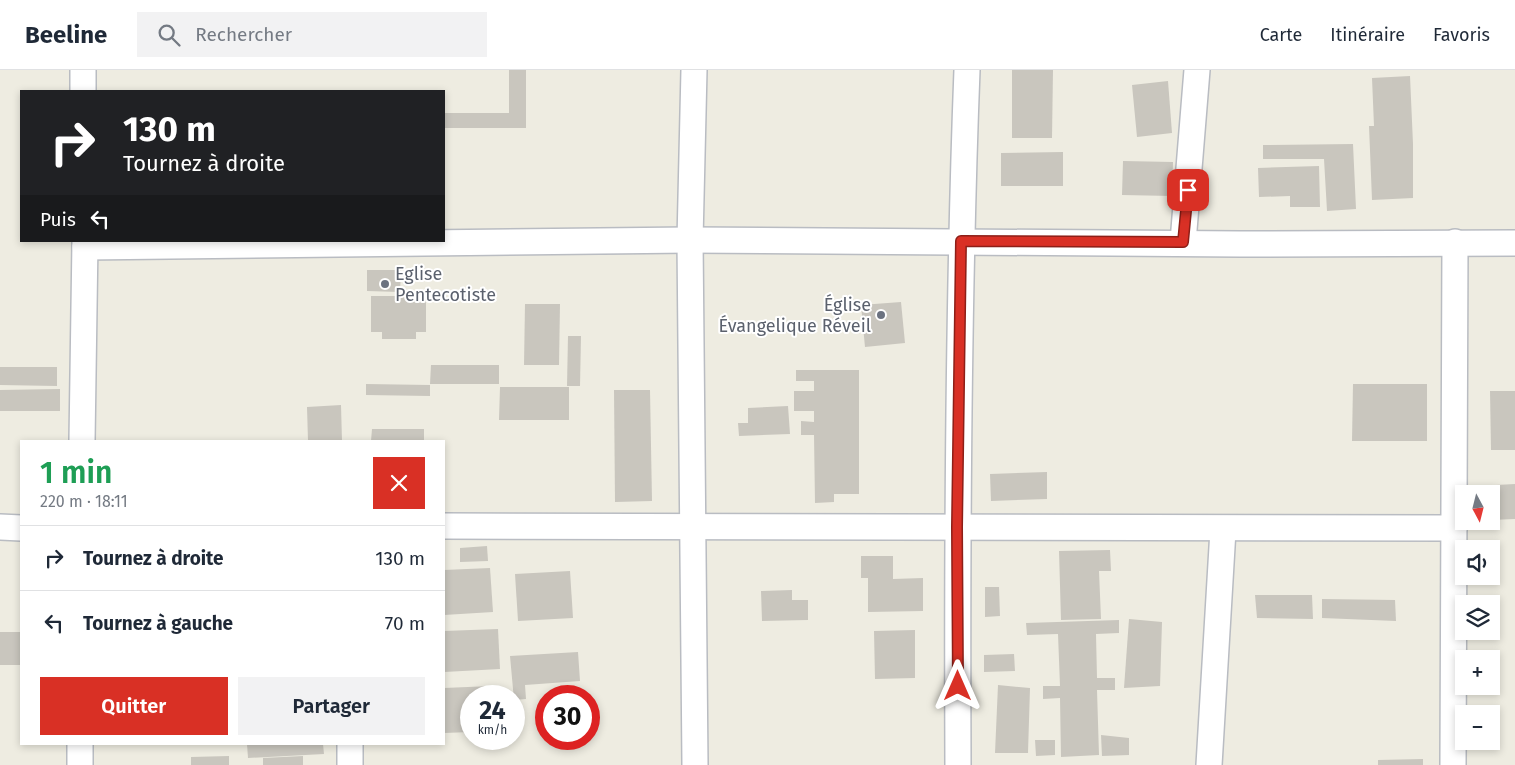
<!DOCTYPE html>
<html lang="fr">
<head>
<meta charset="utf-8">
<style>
	body { margin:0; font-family:"Fira Sans",sans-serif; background:#f2f2f3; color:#1f2937; height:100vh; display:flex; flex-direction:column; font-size:19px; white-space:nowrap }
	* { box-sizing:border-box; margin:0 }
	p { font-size:16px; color:#747a83 }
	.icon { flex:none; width:28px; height:28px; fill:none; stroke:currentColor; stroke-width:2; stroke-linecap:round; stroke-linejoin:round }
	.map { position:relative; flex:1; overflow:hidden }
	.details { position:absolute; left:20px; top:370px; width:425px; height:305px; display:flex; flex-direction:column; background:#fff; border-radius:0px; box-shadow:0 2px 8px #0003 }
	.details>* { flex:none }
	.banner { position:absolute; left:20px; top:20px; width:425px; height:152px; border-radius:0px; box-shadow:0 2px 8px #0003; background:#202124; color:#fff; overflow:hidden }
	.needle { width:32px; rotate:173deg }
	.controls { position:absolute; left:1455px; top:415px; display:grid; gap:10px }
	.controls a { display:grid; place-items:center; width:45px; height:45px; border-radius:0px; background:#fff; box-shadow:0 2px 8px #0003; font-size:25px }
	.speed { position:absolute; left:460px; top:615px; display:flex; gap:10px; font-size:25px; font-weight:700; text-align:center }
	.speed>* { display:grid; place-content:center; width:65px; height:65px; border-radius:50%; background:#fff; box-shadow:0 2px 8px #0003; line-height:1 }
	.speed small { font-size:12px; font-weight:400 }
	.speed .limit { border:8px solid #d22; background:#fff; color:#111 }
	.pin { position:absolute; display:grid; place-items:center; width:42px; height:42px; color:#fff; margin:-21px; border-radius:10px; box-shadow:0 2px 8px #0006 }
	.me { position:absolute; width:55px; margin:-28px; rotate:0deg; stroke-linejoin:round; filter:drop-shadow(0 0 4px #0008) }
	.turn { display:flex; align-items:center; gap:18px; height:105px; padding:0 20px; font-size:22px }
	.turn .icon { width:65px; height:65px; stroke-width:2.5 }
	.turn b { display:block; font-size:35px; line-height:42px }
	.then { display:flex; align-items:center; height:48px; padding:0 20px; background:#0003; gap:10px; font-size:19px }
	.round { display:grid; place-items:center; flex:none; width:52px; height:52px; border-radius:0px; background:#f2f2f3 }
	.overview { display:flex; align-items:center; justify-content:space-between; height:85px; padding:0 20px }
	h1 { font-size:30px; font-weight:600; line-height:38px; color:#1e9e55 }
	.cta { display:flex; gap:10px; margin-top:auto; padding:10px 20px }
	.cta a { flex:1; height:58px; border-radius:0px; background:#d93025; color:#fff; font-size:20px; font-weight:600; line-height:58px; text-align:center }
	.cta a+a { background:#f2f2f3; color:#1f2937 }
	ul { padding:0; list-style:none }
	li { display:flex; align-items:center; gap:15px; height:65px; padding:0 20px; border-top:1px solid #e0e1e3 }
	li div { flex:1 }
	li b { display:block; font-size:19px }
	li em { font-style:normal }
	header { display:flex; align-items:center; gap:30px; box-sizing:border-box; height:70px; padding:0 25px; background:#fff; border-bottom:1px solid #e0e1e3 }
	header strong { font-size:24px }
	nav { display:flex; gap:28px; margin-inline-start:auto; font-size:18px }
	.search { width:350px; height:45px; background:#f2f2f3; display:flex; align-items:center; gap:12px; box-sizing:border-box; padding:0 18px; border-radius:0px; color:#747a83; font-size:19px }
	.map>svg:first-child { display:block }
	.building { fill:#c9c6be }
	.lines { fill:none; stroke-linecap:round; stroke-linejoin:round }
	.minor-casing { stroke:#b9bcc2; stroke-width:28 }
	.minor { stroke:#fff; stroke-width:25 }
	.route-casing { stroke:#8d1f18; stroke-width:12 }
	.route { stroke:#d93025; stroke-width:9 }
	.worship-dot { fill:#6b7280; stroke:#fff; stroke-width:2 }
	.labels { text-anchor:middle; stroke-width:4; stroke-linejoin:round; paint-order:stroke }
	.worship-label { font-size:18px; fill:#5b616d; stroke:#fff; text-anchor:start }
</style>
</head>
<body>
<header>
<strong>Beeline</strong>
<div class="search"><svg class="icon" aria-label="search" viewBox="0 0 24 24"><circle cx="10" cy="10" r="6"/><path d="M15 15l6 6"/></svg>Rechercher</div>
<nav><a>Carte</a><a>Itinéraire</a><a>Favoris</a></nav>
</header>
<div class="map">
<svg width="1515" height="695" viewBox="0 0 1515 695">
	<rect width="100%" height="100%" fill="#eeece1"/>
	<g class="building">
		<polygon points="509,0 526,0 526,58 444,58 444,43 509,43"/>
		<polygon points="1012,0 1053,0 1052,68 1012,68"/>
		<polygon points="1410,6 1413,74 1413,128 1372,130 1369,56 1374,56 1372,8"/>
		<polygon points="1168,11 1172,63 1137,67 1132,15"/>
		<polygon points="1353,74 1356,139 1327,141 1324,89 1263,89 1263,75"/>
		<polygon points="1063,82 1063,116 1001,116 1001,83"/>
		<polygon points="1123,91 1173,92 1172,126 1122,125"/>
		<polygon points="1319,96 1320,137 1290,137 1290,126 1259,127 1258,98"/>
		<polygon points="367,200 401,200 400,222 367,221"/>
		<polygon points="371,226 426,226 426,262 416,262 416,269 382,269 382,262 371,262"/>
		<polygon points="901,232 905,273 865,277 861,235"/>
		<polygon points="525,234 560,234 559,295 524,295"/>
		<polygon points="568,266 581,266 580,316 567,316"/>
		<polygon points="431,295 499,295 499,314 430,314"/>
		<polygon points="0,297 57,297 57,316 0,315"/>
		<polygon points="796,300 859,300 859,424 834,424 834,432 815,433 814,365 801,365 801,351 814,352 814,341 794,341 794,321 814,321 814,311 796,311"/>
		<polygon points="366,314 430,315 430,326 366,325"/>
		<polygon points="1353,314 1427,314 1427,371 1352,371"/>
		<polygon points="500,317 569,317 569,350 499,350"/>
		<polygon points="60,319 60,341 0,341 0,320"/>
		<polygon points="614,320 650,320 652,431 615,432"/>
		<polygon points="1490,321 1515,321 1515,380 1491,380"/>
		<polygon points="341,335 342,371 308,371 307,337"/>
		<polygon points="788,336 790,364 739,366 738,353 748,353 748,338"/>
		<polygon points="372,359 424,359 424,371 371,371"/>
		<polygon points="1047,402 1047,429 991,431 990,404"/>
		<polygon points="1515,414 1515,449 1491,450 1491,424 1478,424 1477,416"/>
		<polygon points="487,476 488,491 460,492 460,478"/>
		<polygon points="1110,480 1111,501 1099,501 1101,549 1061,550 1059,481"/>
		<polygon points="861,486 893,486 893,509 923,508 923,541 868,542 868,508 861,508"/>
		<polygon points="490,498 493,542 444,545 444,500"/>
		<polygon points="570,501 573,548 518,551 515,504"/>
		<polygon points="985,517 999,517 1000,546 985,547"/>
		<polygon points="792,520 792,530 808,530 808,550 762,551 761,521"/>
		<polygon points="1255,525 1312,525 1313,549 1257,548"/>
		<polygon points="1322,529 1395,530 1396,551 1322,548"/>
		<polygon points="1129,549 1162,552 1160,616 1124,618"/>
		<polygon points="1119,550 1119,563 1096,564 1097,608 1115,608 1115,620 1097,620 1099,685 1061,687 1060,628 1043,629 1043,616 1060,616 1058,564 1027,565 1026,553"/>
		<polygon points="498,559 500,599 444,602 444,561"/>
		<polygon points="915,560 915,608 875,609 874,561"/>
		<rect x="0" y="562" width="21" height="33"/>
		<polygon points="578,582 580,611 525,615 526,629 514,630 510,586"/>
		<polygon points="1014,584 1015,601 984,602 984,585"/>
		<polygon points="998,615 1030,618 1028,683 995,683"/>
		<polygon points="491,616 492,626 471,626 471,662 444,663 444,618"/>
		<polygon points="1101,665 1129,668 1129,685 1102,686"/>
		<polygon points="1035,670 1055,670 1055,685 1036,686"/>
		<polygon points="247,674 323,674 324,684 248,688"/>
		<polygon points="229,686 229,695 191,695 191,687"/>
		<polygon points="303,686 303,695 263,695 263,688"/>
		<polygon points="1423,689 1423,695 1378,695 1378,690"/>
	</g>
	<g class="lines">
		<g class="minor-casing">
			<g id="minor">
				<polyline points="83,0 83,21"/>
				<polyline points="694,0 690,170 695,695"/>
				<polyline points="1183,172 1197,0"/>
				<polyline points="85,177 690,170 1240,174 1515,173"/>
				<polyline points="82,371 85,171"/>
				<path d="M444 456C780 456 1117 460 1454 458"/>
				<polyline points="0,457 21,458"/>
				<polyline points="350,674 350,695"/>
				<polyline points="80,695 80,674"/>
				<path d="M958 695C957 463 958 232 967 0"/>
				<polyline points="1209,695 1223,460"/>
				<polyline points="1453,695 1455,172"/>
			</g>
		</g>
		<use href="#minor" class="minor"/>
	</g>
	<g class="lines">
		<g class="route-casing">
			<polyline id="route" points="958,616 957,457 961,171 1183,172 1188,120"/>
		</g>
		<use href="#route" class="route"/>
	</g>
	<g class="worship-dot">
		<circle cx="385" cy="214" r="5"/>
		<circle cx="881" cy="245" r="5"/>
	</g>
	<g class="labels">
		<g class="worship-label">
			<text x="395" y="210">Eglise<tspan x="395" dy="21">Pentecotiste</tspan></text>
			<text x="871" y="241" text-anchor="end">Église<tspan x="871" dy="21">Évangelique Réveil</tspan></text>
		</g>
	</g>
</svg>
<div class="controls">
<a><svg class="needle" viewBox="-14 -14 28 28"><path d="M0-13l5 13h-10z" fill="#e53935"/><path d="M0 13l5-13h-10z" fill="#747a83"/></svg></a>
<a><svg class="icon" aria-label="sound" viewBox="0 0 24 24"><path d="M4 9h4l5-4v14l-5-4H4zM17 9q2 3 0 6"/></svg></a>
<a><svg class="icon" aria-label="layers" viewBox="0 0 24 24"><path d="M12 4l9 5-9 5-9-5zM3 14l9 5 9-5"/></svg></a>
<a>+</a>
<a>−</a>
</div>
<div class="speed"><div>24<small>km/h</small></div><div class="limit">30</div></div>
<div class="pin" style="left:1188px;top:120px;background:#d93025"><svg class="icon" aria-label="arrive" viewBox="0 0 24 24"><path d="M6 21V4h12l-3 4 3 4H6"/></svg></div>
<svg class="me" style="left:958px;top:616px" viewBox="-20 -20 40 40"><path d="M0-17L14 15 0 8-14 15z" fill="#d93025" stroke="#fff" stroke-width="4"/></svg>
<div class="banner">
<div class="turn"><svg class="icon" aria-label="right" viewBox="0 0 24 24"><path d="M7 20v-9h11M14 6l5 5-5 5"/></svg><div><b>130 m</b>Tournez à droite</div></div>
<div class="then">Puis<svg class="icon" aria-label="left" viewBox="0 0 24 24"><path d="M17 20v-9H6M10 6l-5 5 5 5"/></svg></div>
</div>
<section class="details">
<div class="overview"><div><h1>1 min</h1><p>220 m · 18:11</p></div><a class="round" style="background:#d93025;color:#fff"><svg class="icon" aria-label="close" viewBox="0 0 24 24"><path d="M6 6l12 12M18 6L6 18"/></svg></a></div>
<ul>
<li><svg class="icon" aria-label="right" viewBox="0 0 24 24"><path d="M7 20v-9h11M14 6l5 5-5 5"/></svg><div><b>Tournez à droite</b></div><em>130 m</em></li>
<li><svg class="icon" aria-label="left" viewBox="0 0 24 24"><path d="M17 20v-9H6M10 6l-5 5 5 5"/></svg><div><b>Tournez à gauche</b></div><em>70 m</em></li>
</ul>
<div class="cta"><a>Quitter</a><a>Partager</a></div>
</section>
</div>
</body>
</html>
